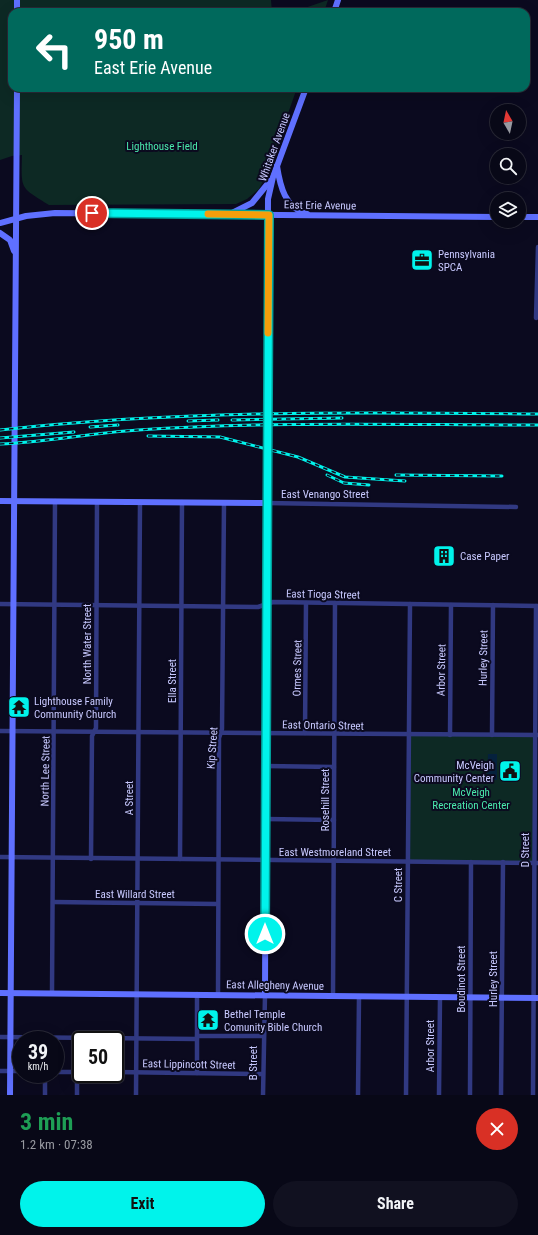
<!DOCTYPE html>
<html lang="en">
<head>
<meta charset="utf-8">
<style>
	body { margin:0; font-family:"Roboto Condensed",sans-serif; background:#111120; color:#f1f3f6; height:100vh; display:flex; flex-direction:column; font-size:15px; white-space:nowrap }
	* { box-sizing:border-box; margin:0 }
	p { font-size:13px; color:#989aa1 }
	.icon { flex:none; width:22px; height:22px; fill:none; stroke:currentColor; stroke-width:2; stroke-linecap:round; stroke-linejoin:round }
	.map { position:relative; height:1095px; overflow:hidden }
	.sheet { display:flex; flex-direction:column; background:#080817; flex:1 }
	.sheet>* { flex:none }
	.hud { position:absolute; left:8px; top:8px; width:522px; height:84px; border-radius:12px; box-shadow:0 4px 16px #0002,0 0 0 1px #292936; background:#00695c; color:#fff; overflow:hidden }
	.needle { width:26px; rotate:351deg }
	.controls { position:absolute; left:490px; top:104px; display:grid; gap:8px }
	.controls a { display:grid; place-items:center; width:36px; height:36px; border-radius:50%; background:#080817; box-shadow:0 4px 16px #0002,0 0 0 1px #292936; font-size:20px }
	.speed { position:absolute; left:12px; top:1031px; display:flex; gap:8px; font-size:20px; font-weight:700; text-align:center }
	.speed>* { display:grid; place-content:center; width:52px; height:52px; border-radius:50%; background:#080817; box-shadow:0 4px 16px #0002,0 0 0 1px #292936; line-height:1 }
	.speed small { font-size:10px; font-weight:400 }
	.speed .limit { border:2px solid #111; border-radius:6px; background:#fff; color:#111 }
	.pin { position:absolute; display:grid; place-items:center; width:34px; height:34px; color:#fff; margin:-17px; border:2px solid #fff; border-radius:50%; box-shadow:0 1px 4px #0007 }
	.me { position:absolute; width:44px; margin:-22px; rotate:0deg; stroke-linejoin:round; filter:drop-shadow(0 0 3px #0008) }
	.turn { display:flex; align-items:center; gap:14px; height:84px; padding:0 20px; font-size:18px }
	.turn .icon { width:52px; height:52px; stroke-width:2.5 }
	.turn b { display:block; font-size:28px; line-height:34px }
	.round { display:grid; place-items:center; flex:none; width:42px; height:42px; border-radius:21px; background:#111120 }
	.overview { display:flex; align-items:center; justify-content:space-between; height:68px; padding:0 20px }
	h1 { font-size:24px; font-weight:700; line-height:30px; color:#1e9e55 }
	.cta { display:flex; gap:8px; margin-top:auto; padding:8px 20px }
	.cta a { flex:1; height:46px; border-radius:24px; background:#00f3eb; color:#111; font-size:16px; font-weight:700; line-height:46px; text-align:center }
	.cta a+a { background:#111120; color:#f1f3f6 }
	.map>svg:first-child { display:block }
	.green { fill:#0d2924 }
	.water { fill:#05213d }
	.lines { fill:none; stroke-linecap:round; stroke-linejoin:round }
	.street { stroke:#313982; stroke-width:4.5 }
	.secondary { stroke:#5f70ff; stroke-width:6 }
	.rail-casing { stroke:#00f3eb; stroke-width:3 }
	.rail { stroke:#0b0a1f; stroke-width:1.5; stroke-dasharray:4.5; stroke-linecap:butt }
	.route-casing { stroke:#009e99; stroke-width:10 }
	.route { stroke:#00f3eb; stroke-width:7 }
	.slow { stroke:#f59e0b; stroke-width:7 }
	.labels { text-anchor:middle; stroke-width:4; stroke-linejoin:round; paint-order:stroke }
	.park-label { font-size:11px; fill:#4ae9ac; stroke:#0b0a1f }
	.street-label { font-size:11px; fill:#c8c9ff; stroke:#0b0a1f }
	.poi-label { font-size:11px; fill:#c8c9ff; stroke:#0b0a1f; text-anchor:start }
</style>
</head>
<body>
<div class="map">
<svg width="538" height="1095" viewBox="0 0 538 1095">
	<rect width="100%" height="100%" fill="#0b0a1f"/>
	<g class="green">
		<path d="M0 0H271L272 12H12V88H297L267 173 259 189 247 199 236 204 49 205C20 187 21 190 22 155L12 156 0 160Z"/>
		<polygon points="328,0 324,12 293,12"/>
		<polygon points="408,735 535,735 534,863 407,862"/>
	</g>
	<polygon class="water" points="488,754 497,754 497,780 487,780"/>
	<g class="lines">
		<g class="street">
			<polyline points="536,318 538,247"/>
			<polyline points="266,503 516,507"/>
			<polyline points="0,604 258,607 273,602 538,606"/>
			<polyline points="0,731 538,735"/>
			<polyline points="305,733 306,603"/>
			<polyline points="450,735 451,605"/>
			<polyline points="492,735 493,605"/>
			<polyline points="265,766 334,767"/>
			<polyline points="265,819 334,820"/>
			<polyline points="0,857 538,863"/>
			<polyline points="91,859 92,736 96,728 97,502"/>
			<polyline points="180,859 182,502"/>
			<polyline points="53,902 217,904"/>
			<polyline points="52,993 55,501"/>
			<polyline points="218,995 219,738 222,729 224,503"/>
			<polyline points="333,996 335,603"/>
			<polyline points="197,1036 263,1036"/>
			<polyline points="0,1037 197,1039"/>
			<polyline points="0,1071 21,1071"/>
			<polyline points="55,1072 81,1072"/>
			<polyline points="115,1072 263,1074"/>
			<polyline points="197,1073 197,994"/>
			<polyline points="45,1095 45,1074"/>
			<polyline points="77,1095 77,1072"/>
			<polyline points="136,1095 140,502"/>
			<polyline points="263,1095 265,995"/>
			<polyline points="358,1095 359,996"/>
			<polyline points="406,1095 410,604"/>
			<polyline points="439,1095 440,997"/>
			<polyline points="470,1095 471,862"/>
			<polyline points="501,1095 503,862"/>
			<polyline points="533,1095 536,606"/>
		</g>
		<g class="secondary">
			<polyline points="17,0 17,12"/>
			<polyline points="334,12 338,0"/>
			<path d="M277 166C280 186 285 208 307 214"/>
			<polyline points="232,213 252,203 270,181"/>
			<polyline points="519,217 538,217"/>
			<polyline points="0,223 26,216 55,213 497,217"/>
			<polyline points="0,233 10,240 14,251"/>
			<polyline points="0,501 266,503"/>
			<polyline points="0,993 538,998"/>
			<polyline points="265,995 268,199 273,177 306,88"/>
			<polyline points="10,1095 17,88"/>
		</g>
		<g class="rail-casing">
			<g id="rail">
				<polyline points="232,420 342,418"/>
				<polyline points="188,421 218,420"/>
				<polyline points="90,427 118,425"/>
				<path d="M0 430C179 410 358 412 538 414"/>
				<polyline points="148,436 220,437 298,457 345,477 405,481"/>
				<polyline points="0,438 74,432"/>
				<path d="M0 444C46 442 92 433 138 430 271 421 405 425 538 425"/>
				<polyline points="327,475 344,483 369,485"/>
				<polyline points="396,475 502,476"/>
			</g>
		</g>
		<use href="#rail" class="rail"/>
	</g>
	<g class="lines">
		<g class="route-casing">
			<polyline id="route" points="92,213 269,215 265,934"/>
		</g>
		<use href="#route" class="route"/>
		<polyline class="slow" points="208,214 269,215 268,333"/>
	</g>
	<defs>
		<g id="office-square" transform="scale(1.15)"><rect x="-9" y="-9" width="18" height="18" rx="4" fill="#00f3eb" stroke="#0b0a1f"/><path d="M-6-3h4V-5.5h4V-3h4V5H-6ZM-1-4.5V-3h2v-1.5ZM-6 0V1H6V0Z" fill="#111"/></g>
		<g id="building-square" transform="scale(1.15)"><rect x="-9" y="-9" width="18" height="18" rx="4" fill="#00f3eb" stroke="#0b0a1f"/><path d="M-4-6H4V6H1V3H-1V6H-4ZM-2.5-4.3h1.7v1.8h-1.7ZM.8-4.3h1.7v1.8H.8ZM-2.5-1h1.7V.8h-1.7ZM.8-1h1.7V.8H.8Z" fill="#111"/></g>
		<g id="temple-square" transform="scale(1.15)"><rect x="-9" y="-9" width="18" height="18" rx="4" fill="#00f3eb" stroke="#0b0a1f"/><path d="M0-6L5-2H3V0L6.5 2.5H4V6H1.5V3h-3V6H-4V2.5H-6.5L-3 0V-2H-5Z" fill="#111"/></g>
		<g id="civic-square" transform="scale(1.15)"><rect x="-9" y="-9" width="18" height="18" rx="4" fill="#00f3eb" stroke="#0b0a1f"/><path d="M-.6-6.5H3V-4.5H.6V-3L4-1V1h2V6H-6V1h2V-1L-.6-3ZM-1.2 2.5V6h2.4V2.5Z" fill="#111"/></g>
	</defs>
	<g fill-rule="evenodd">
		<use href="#office-square" x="422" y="260"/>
		<use href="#building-square" x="444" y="556"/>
		<use href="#temple-square" x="19" y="707"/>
		<use href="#civic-square" x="510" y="771"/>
		<use href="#temple-square" x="208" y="1020"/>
	</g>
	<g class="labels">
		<g class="park-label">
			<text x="162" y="150">Lighthouse Field</text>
			<text x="471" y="796">McVeigh<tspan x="471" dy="13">Recreation Center</tspan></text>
		</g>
		<g class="street-label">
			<text transform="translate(274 147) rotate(-70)" y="4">Whitaker Avenue</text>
			<text transform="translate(320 205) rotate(1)" y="4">East Erie Avenue</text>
			<text x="325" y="498">East Venango Street</text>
			<text transform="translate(323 594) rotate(1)" y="4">East Tioga Street</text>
			<text transform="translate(87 644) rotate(-90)" y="4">North Water Street</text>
			<text transform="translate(483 658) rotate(-89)" y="4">Hurley Street</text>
			<text transform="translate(297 668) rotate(-89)" y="4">Ormes Street</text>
			<text transform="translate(441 670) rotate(-89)" y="4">Arbor Street</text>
			<text transform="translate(172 681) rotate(-90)" y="4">Ella Street</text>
			<text transform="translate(323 725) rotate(1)" y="4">East Ontario Street</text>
			<text transform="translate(212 748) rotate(-86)" y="4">Kip Street</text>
			<text transform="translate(45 771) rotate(-89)" y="4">North Lee Street</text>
			<text transform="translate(129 798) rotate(-90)" y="4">A Street</text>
			<text transform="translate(325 800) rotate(-90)" y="4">Rosehill Street</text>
			<text transform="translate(525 850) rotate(-90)" y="4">D Street</text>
			<text x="335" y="856">East Westmoreland Street</text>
			<text transform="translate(398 885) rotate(-90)" y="4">C Street</text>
			<text x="135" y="898">East Willard Street</text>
			<text transform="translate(461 979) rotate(-90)" y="4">Boudinot Street</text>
			<text transform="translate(493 979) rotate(-90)" y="4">Hurley Street</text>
			<text transform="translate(275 985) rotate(1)" y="4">East Allegheny Avenue</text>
			<text transform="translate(430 1046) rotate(-90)" y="4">Arbor Street</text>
			<text transform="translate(253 1063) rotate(-90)" y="4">B Street</text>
			<text transform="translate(189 1064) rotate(1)" y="4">East Lippincott Street</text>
		</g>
		<g class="poi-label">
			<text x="438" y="258">Pennsylvania<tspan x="438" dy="13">SPCA</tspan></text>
			<text x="460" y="560">Case Paper</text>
			<text x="34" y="705">Lighthouse Family<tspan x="34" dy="13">Community Church</tspan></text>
			<text x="494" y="769" text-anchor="end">McVeigh<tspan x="494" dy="13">Community Center</tspan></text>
			<text x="224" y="1018">Bethel Temple<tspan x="224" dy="13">Comunity Bible Church</tspan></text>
		</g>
	</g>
</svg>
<div class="controls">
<a><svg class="needle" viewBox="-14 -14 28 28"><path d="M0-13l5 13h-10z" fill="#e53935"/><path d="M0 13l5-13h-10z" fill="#989aa1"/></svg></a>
<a><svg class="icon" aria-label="search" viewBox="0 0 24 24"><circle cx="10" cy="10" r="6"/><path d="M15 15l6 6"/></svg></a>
<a><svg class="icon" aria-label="layers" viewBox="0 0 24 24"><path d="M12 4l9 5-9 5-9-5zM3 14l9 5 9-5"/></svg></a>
</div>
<div class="speed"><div>39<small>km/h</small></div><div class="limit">50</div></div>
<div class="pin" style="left:92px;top:213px;background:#d93025"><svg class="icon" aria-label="arrive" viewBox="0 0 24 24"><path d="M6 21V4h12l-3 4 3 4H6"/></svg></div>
<svg class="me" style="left:265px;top:934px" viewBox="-20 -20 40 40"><circle r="17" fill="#00f3eb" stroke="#fff" stroke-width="3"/><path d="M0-11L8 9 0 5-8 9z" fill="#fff"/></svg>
<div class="hud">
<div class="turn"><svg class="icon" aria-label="left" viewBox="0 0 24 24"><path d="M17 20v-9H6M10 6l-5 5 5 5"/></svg><div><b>950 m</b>East Erie Avenue</div></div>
</div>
</div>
<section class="sheet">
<div class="overview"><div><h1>3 min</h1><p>1.2 km · 07:38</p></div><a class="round" style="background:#d93025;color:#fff"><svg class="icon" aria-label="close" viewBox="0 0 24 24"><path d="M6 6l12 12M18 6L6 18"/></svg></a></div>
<div class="cta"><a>Exit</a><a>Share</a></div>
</section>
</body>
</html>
